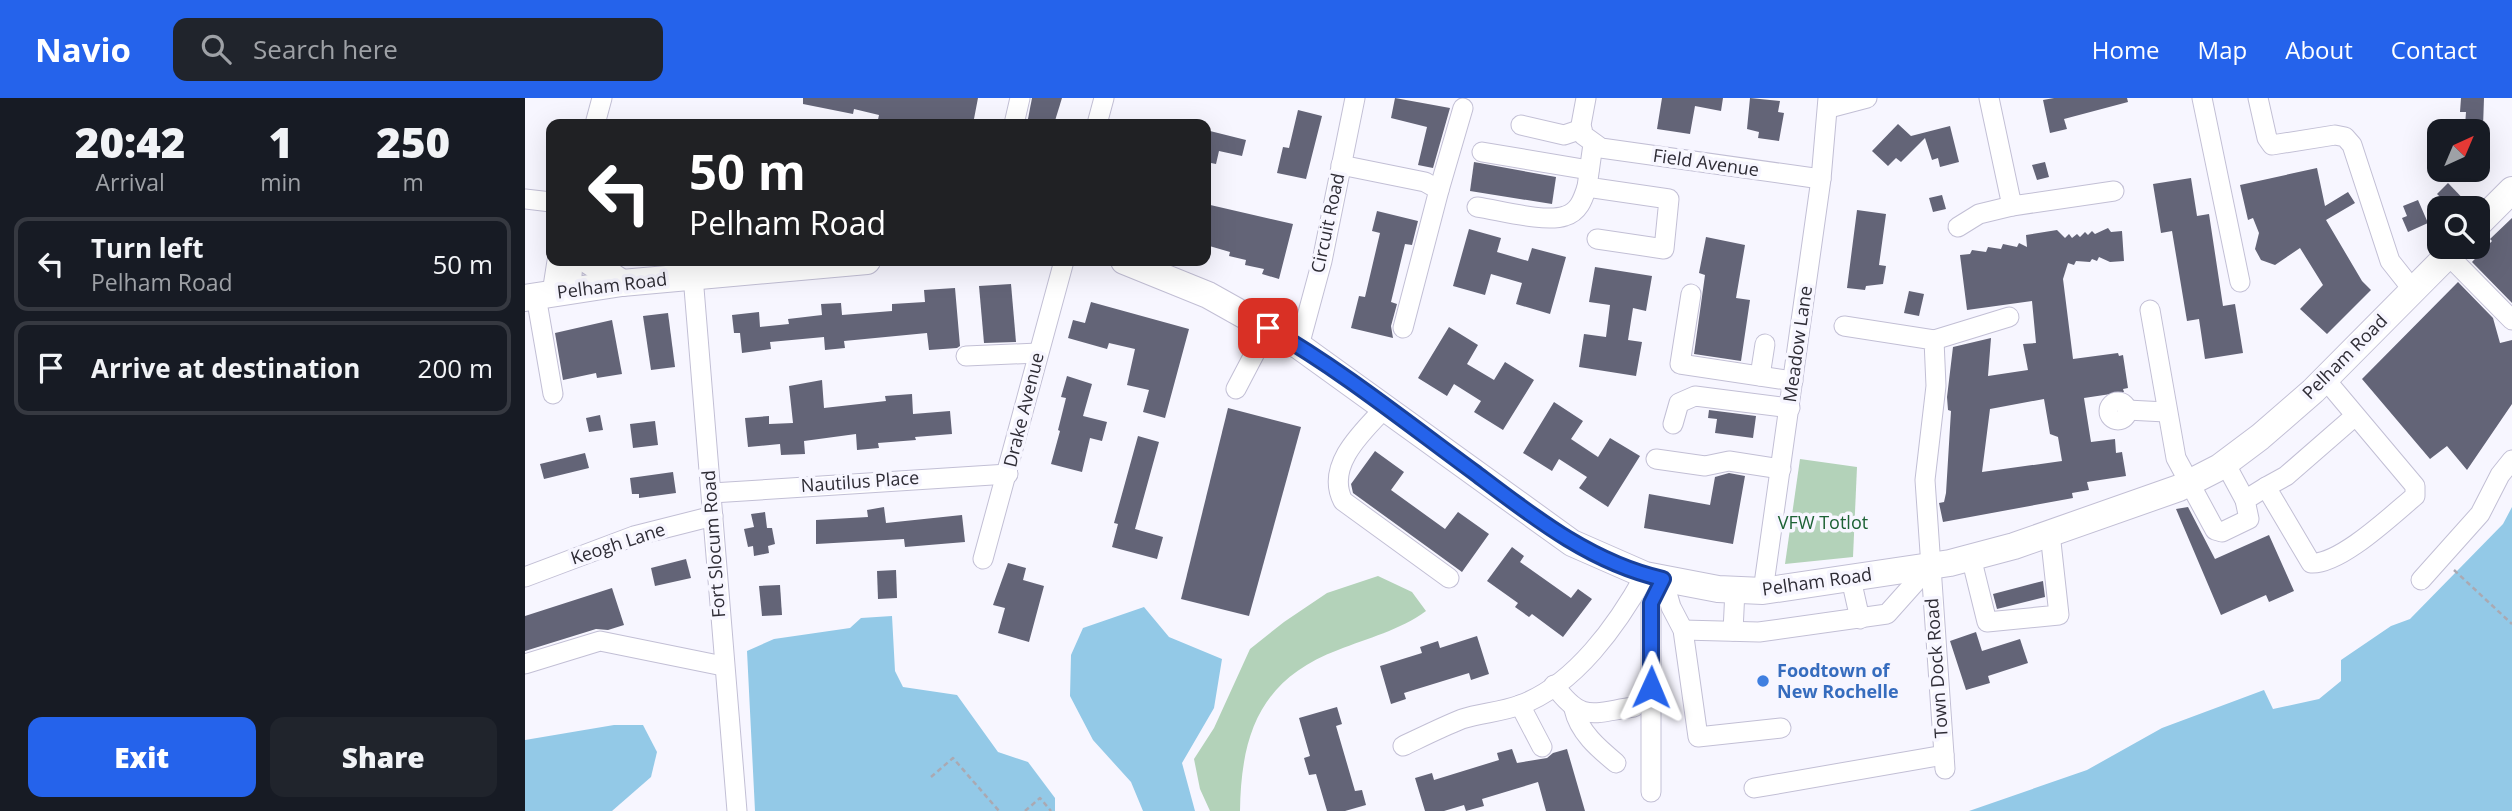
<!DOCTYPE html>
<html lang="en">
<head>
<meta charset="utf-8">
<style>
	body { margin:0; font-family:"Open Sans",sans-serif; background:#20242c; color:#f1f3f6; height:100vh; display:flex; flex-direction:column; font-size:26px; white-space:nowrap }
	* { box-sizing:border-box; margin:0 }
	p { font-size:23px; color:#9ea1a6 }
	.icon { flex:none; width:38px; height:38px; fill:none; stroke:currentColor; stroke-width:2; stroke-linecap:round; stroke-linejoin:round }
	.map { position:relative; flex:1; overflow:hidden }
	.side { display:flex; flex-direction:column; background:#171b24; width:525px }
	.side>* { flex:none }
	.guide { position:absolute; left:21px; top:21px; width:665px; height:147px; border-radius:14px; box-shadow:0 7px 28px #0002; background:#202124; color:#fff; overflow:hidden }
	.needle { width:46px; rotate:44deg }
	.tools { position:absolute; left:1902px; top:21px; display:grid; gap:14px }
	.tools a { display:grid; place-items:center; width:63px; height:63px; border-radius:14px; background:#171b24; box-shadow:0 7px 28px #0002; font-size:35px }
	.pin { position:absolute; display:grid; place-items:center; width:60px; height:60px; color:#fff; margin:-30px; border-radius:14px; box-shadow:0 4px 10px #0006 }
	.me { position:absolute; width:77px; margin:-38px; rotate:1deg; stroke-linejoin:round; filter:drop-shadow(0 0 5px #0008) }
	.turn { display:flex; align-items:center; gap:24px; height:147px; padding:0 28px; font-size:32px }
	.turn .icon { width:91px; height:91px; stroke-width:2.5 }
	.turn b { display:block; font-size:49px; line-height:60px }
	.eta { display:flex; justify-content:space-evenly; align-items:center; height:119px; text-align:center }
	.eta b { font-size:42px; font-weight:800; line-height:49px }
	.button { display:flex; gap:14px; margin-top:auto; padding:14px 28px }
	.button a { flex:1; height:80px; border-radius:14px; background:#2563eb; color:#fff; font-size:28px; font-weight:800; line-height:80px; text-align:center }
	.button a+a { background:#20242c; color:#f1f3f6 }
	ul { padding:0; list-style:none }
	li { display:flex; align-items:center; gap:21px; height:94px; margin:0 14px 10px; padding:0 14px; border:4px solid #363941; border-radius:14px }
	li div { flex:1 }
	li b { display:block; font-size:26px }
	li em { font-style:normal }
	header { display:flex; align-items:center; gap:42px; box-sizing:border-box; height:98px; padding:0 35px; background:#2563eb; color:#fff }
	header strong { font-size:33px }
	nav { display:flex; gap:38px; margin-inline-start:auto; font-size:24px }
	.search { width:490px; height:63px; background:#20242c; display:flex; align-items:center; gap:18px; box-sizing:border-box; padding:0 24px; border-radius:14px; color:#9ea1a6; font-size:26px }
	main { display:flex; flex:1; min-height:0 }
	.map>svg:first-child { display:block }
	.green { fill:#b3d2b9 }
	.water { fill:#93c9e7 }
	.building { fill:#636477; fill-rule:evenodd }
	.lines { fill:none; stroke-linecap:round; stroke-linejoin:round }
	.minor-casing { stroke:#c2bfd5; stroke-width:21 }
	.major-casing { stroke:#c2bfd5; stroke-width:28 }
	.path { stroke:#aaa9b2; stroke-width:2.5; stroke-dasharray:5 3.5; stroke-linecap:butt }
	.minor { stroke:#fff; stroke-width:19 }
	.major { stroke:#fff; stroke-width:26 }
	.route-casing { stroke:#184099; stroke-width:18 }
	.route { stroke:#2563eb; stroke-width:12 }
	.shop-dot { fill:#3f7fe0; stroke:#f7f6ff; stroke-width:2.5 }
	.labels { text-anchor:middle; stroke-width:7; stroke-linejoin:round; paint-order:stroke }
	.street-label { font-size:18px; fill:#2e2c35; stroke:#f7f6ff }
	.park-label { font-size:18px; fill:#1d6235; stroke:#f7f6ff }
	.shop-label { font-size:18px; font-weight:bold; fill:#366cbe; stroke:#f7f6ff; text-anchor:start }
</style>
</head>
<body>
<header>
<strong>Navio</strong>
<div class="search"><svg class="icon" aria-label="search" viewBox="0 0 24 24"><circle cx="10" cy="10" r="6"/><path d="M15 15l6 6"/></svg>Search here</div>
<nav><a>Home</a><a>Map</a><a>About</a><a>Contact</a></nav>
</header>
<main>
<section class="side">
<div class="eta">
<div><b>20:42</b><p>Arrival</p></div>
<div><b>1</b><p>min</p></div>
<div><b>250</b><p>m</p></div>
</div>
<ul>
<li><svg class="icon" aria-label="left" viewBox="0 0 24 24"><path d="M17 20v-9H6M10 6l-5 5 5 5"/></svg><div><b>Turn left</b><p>Pelham Road</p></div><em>50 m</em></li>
<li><svg class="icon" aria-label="arrive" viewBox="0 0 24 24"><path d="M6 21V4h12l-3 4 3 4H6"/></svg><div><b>Arrive at destination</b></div><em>200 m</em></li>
</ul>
<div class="button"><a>Exit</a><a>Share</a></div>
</section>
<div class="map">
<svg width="1987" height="713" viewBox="0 0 1987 713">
	<rect width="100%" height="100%" fill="#f7f6ff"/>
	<g class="green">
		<polygon points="1275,361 1332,369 1328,459 1260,466"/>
		<path d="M853 478 887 494 901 513C875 532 843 540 813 552 735 581 716 637 715 713H685L675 691 669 661 689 630 725 551 759 524 802 495Z"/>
	</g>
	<g class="water">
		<polygon points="1987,409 1987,713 1444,713 1562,672 1637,630 1739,592 1748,611 1794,601 1816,583 1816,562 1866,528 1885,521 1978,426"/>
		<polygon points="619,509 644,539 697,561 689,610 657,665 670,713 618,713 606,684 568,642 545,598 546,557 558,530"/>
		<polygon points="367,518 370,573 378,589 432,597 473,654 503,664 530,700 530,713 230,713 222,553 249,541 325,530 336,520"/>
		<polygon points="89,627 118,627 132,654 126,679 87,713 0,713 0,642"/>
	</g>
	<g class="building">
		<polygon points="278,0 453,0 448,26 352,26 354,17 329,11 328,16 278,6"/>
		<polygon points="507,0 537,0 529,26 502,26"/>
		<polygon points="870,0 925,10 908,70 893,67 902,29 866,20"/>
		<polygon points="1137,0 1198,0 1196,13 1170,8 1165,36 1132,31"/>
		<polygon points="1225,0 1255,3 1253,14 1259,15 1254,43 1233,40 1234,34 1222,31"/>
		<polygon points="1529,0 1602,0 1603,4 1539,21 1542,31 1525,35 1518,2"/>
		<polygon points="1936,0 1959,0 1958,29 1940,28 1941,14 1935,14"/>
		<polygon points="773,12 797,18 781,81 752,75 758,49 764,50"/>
		<polygon points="1373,26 1386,38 1425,28 1434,64 1415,69 1413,60 1407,62 1400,40 1376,64 1371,60 1363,68 1347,53"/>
		<polygon points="681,32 721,42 717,58 694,53 691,66 681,64"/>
		<polygon points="949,64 1031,79 1027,106 945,93"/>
		<polygon points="1520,64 1524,79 1512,82 1507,67"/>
		<polygon points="1792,70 1800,108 1823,94 1830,105 1801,122 1837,183 1846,192 1802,236 1775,211 1798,187 1775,150 1750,167 1736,162 1730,151 1734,135 1728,120 1723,122 1715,87"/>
		<polygon points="1666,80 1672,118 1684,116 1698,208 1710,206 1718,255 1680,261 1674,221 1662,223 1647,133 1636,135 1628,86"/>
		<polygon points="1923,85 1947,110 1927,110 1912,96"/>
		<polygon points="1417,97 1421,111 1408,114 1404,100"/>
		<polygon points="1893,102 1903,125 1883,134 1877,120 1882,118 1878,108"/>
		<polygon points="681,106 768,126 754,181 737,176 739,171 720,167 721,162 704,158 705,154 681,147"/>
		<polygon points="1332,112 1361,116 1354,167 1361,168 1358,186 1341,188 1340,192 1322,190"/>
		<polygon points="852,113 893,123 887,147 880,146 866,204 872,206 866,228 868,240 826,230 834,198 840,199 855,135 847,133"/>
		<polygon points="1987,120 1987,205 1947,164 1967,143 1965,141"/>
		<path d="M1583 130 1586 134 1597 133 1599 163 1585 164 1574 159 1572 163 1567 161 1565 164 1551 163 1549 167 1543 165 1538 181 1548 261 1593 255 1594 258 1598 257 1603 290 1598 291 1599 294 1559 300 1566 344 1590 341 1591 355 1597 354 1601 378 1562 384 1564 392 1547 395 1548 400 1418 424 1414 405 1419 404 1421 395 1426 313 1423 312 1422 299 1428 249 1466 240 1463 278 1503 272 1498 246 1511 245 1507 203 1442 212 1435 157 1445 156 1447 152 1461 154 1463 149 1476 151 1478 146 1492 149 1494 145 1502 149 1501 137 1532 132 1540 140 1544 136 1547 140 1552 136 1555 139 1560 134 1563 137 1567 133 1570 136ZM1519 301 1525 336 1533 339 1537 363 1457 374 1465 311Z"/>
		<polygon points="944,131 976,140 972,154 1003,163 1007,150 1041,159 1025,216 991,206 997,185 966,176 960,197 928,188"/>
		<polygon points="1181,139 1220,147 1211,200 1225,202 1216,263 1169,256 1180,177 1174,175"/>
		<polygon points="1070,169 1127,178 1121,213 1108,210 1103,242 1117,244 1111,278 1054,269 1059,236 1081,239 1085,207 1064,204"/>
		<polygon points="1933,184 1968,220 1975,245 1987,242 1987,306 1942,372 1922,348 1905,361 1837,281"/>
		<polygon points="486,186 491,244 459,245 454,188"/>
		<polygon points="430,190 435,248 432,250 404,252 402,235 319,243 320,250 300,252 299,239 245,244 246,251 217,255 215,235 209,235 207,217 234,214 235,229 264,226 263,221 297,217 296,206 316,205 317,217 367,213 367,206 400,204 399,192"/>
		<polygon points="1384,193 1399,196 1394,218 1379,215"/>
		<polygon points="566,204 664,231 640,320 618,314 624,292 602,287 610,251 584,245 582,251 543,240 548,222 560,225"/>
		<polygon points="143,215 150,269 126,272 118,218"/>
		<polygon points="87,222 97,276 72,280 71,275 38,282 30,235"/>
		<polygon points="924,229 953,247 942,266 969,282 980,264 1009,282 978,332 949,314 956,303 929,286 922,298 893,280"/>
		<polygon points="542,278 567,286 558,318 582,324 577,343 565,340 557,374 526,366 535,333 533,332 541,300 536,299"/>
		<polygon points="297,282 299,310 361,303 360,298 387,296 388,316 425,313 427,336 390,339 391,342 353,345 354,350 332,352 331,336 279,343 280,356 256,357 255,346 223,349 220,320 244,318 244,326 268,325 264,288"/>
		<polygon points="1029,304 1058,323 1046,341 1073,359 1085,340 1115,358 1083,409 1054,390 1062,379 1034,361 1027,373 998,355"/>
		<polygon points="703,310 776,329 724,518 656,501"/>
		<polygon points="1184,312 1231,318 1228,340 1190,335 1192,321 1183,320"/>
		<polygon points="75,317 78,332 64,334 61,320"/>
		<polygon points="130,323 133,347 108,350 105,326"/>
		<polygon points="613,338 634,344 610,431 638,439 632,461 587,449 593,426 589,425"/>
		<polygon points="850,353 879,374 866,392 920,431 933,414 964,436 937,474 828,395 826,386"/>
		<polygon points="60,355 64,370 19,381 15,366"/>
		<polygon points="148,374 151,395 114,400 114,396 107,396 105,380"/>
		<polygon points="1204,375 1220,378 1208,446 1119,430 1124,396 1185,407 1190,379"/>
		<polygon points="359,409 361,425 437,417 440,444 380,449 379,441 291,446 291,422 343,419 342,412"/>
		<polygon points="1663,409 1690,461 1744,437 1769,493 1744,504 1741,497 1696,517 1651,411"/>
		<polygon points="240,414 242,430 247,430 250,446 243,448 244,455 229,458 228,448 223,449 219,431 229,429 226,416"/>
		<polygon points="987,449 999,458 995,464 1046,500 1053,491 1067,501 1038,539 1007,516 1004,519 990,509 993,505 962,483"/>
		<polygon points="161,461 166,480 130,488 126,470"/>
		<polygon points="483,465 501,470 498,482 519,488 504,544 473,535 480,510 468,507"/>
		<polygon points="371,472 372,500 353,501 352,473"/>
		<polygon points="1518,483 1520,499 1472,511 1468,496"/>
		<polygon points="255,487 257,517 237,518 234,488"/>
		<polygon points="87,490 99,527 83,532 71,531 0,553 0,518"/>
		<polygon points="1451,534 1457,553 1495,541 1503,565 1463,578 1465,585 1441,592 1425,543"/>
		<polygon points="952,538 964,576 946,582 944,575 879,595 881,601 866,606 855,568 897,555 895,549 913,543 915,550"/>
		<polygon points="812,609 817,626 811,628 830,693 837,692 841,707 820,713 802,713 791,676 784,677 779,660 785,658 774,620"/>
		<polygon points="987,651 992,665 1022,660 1028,655 1042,651 1060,713 1021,713 1013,684 957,701 959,708 941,713 939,707 919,713 900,713 890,680 907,675 909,682 974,662 972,655"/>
	</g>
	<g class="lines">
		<g class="minor-casing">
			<g id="minor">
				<polyline points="1061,0 1056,27 1058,37 1076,50 1296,81"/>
				<polyline points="1464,0 1487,108 1589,93"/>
				<polyline points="1677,0 1715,184"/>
				<polyline points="1733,0 1742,40 1747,47 1810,37 1820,39 1827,47 1865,163 1888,192"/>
				<polyline points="1304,10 1342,0"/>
				<polyline points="70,26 77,0"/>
				<polyline points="489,26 495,0"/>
				<polyline points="572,26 579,0"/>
				<polyline points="996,27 1039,37 1057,31"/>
				<polyline points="1068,46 1062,89 1144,101 1139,151 1072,141"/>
				<polyline points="957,54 1064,72"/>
				<polyline points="816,67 900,84 914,92 878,230"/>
				<polyline points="914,92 938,10"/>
				<polyline points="0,101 26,104"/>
				<path d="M952 109C974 112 1020 125 1040 118 1054 114 1058 101 1062 89"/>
				<polyline points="1433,129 1454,116 1487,108"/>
				<polyline points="1923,157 1987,222"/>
				<polyline points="168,178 212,713"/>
				<polyline points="46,192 48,163"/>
				<polyline points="27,195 32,163"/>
				<polyline points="1166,196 1155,266 1268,283"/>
				<polyline points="11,198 28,296"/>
				<polyline points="1625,212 1651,360 1690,432 1697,434 1724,421 1720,402 1741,389"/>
				<polyline points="1319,228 1409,242 1411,288 1400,382 1420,671"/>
				<polyline points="1409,242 1484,219"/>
				<polyline points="774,248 797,163 830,0"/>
				<polyline points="441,258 513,255"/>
				<polyline points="1235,278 1240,246"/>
				<path d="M1800 281 1890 388V398C1867 417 1815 467 1786 465L1741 389 1761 378 1830 318"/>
				<polyline points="711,291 743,230"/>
				<circle cx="1593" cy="313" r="9"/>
				<path d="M860 310C837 334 800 368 818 403L924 480"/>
				<polyline points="1602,312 1641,314"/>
				<polyline points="1148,326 1154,305 1170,298 1265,310"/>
				<polyline points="1131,361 1180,368 1204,363 1256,371"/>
				<polyline points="1700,365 1720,402"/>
				<polyline points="187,395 483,376"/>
				<polyline points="1446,459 1462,524 1534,517 1525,435"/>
				<polyline points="458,461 539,163"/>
				<polyline points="0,479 109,438 188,418"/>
				<polyline points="1138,481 1146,509 1158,532 1173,639 1256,630"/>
				<polyline points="1326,481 1335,521"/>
				<polyline points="1896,482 1955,416 1975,377 1987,362"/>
				<polyline points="1238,493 1296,81 1303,0"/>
				<polyline points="1158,532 1234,534 1362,516 1404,469"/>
				<polyline points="1208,533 1210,492"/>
				<polyline points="0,566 75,543 198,568"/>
				<path d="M1029 587C1057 625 1066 615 1109 609"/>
				<polyline points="995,607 1017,649"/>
				<path d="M1049 611C1054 634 1073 650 1091 665"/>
				<path d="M878 648C897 639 917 629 937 621 956 615 976 614 995 607 1050 587 1093 526 1120 477"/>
				<polyline points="1229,690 1419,657"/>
				<polyline points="1126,694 1126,505 1138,481"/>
			</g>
		</g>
		<g class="major-casing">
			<g id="major">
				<polyline points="1953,126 1987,92"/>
				<polyline points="64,163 97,185"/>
				<polyline points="599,163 683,197 774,248 1047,445 1120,477 1193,491 1238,493 1425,465 1489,448 1654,390 1695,369 1735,339 1788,293 1931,149"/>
				<polyline points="0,200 97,185 342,163"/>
			</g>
		</g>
		<g class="path">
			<polyline points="1929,472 1987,526"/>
			<polyline points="406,679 428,660 474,713"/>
			<polyline points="500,713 515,700 526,713"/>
		</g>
		<use href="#minor" class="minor"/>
		<use href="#major" class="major"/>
	</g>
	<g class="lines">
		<g class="route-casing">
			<path id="route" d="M743 230C815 271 882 325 949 374 1007 418 1066 465 1138 481L1126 505V589"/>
		</g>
		<use href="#route" class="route"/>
	</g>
	<circle class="shop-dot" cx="1238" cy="583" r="7"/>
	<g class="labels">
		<g class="street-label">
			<text transform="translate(1181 65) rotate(8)" y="6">Field Avenue</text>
			<text transform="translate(803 125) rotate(-78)" y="6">Circuit Road</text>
			<text transform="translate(87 188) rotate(-7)" y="6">Pelham Road</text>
			<text transform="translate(1273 246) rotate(-82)" y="6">Meadow Lane</text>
			<text transform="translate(1820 259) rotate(-45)" y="6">Pelham Road</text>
			<text transform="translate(499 312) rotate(-76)" y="6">Drake Avenue</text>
			<text transform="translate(335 384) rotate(-4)" y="6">Nautilus Place</text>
			<text transform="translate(93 446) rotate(-18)" y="6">Keogh Lane</text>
			<text transform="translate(189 446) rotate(-94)" y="6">Fort Slocum Road</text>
			<text transform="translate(1292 484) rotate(-8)" y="6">Pelham Road</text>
			<text transform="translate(1412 570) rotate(-94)" y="6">Town Dock Road</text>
		</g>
		<g class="park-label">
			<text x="1298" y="431">VFW Totlot</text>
		</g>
		<g class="shop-label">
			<text x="1252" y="579">Foodtown of<tspan x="1252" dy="21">New Rochelle</tspan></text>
		</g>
	</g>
</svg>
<div class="tools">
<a><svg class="needle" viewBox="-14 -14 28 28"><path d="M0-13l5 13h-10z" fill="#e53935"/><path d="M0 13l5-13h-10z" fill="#9ea1a6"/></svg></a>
<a><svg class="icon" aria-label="search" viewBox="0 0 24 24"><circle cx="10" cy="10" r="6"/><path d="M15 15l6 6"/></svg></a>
</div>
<div class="pin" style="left:743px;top:230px;background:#d93025"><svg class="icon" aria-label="arrive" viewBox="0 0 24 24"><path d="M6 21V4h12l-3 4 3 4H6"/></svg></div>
<svg class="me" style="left:1126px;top:589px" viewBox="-20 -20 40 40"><path d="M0-17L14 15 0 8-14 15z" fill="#2563eb" stroke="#fff" stroke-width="4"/></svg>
<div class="guide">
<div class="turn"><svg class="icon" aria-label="left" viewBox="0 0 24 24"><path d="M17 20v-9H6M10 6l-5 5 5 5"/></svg><div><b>50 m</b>Pelham Road</div></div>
</div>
</div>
</main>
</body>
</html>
